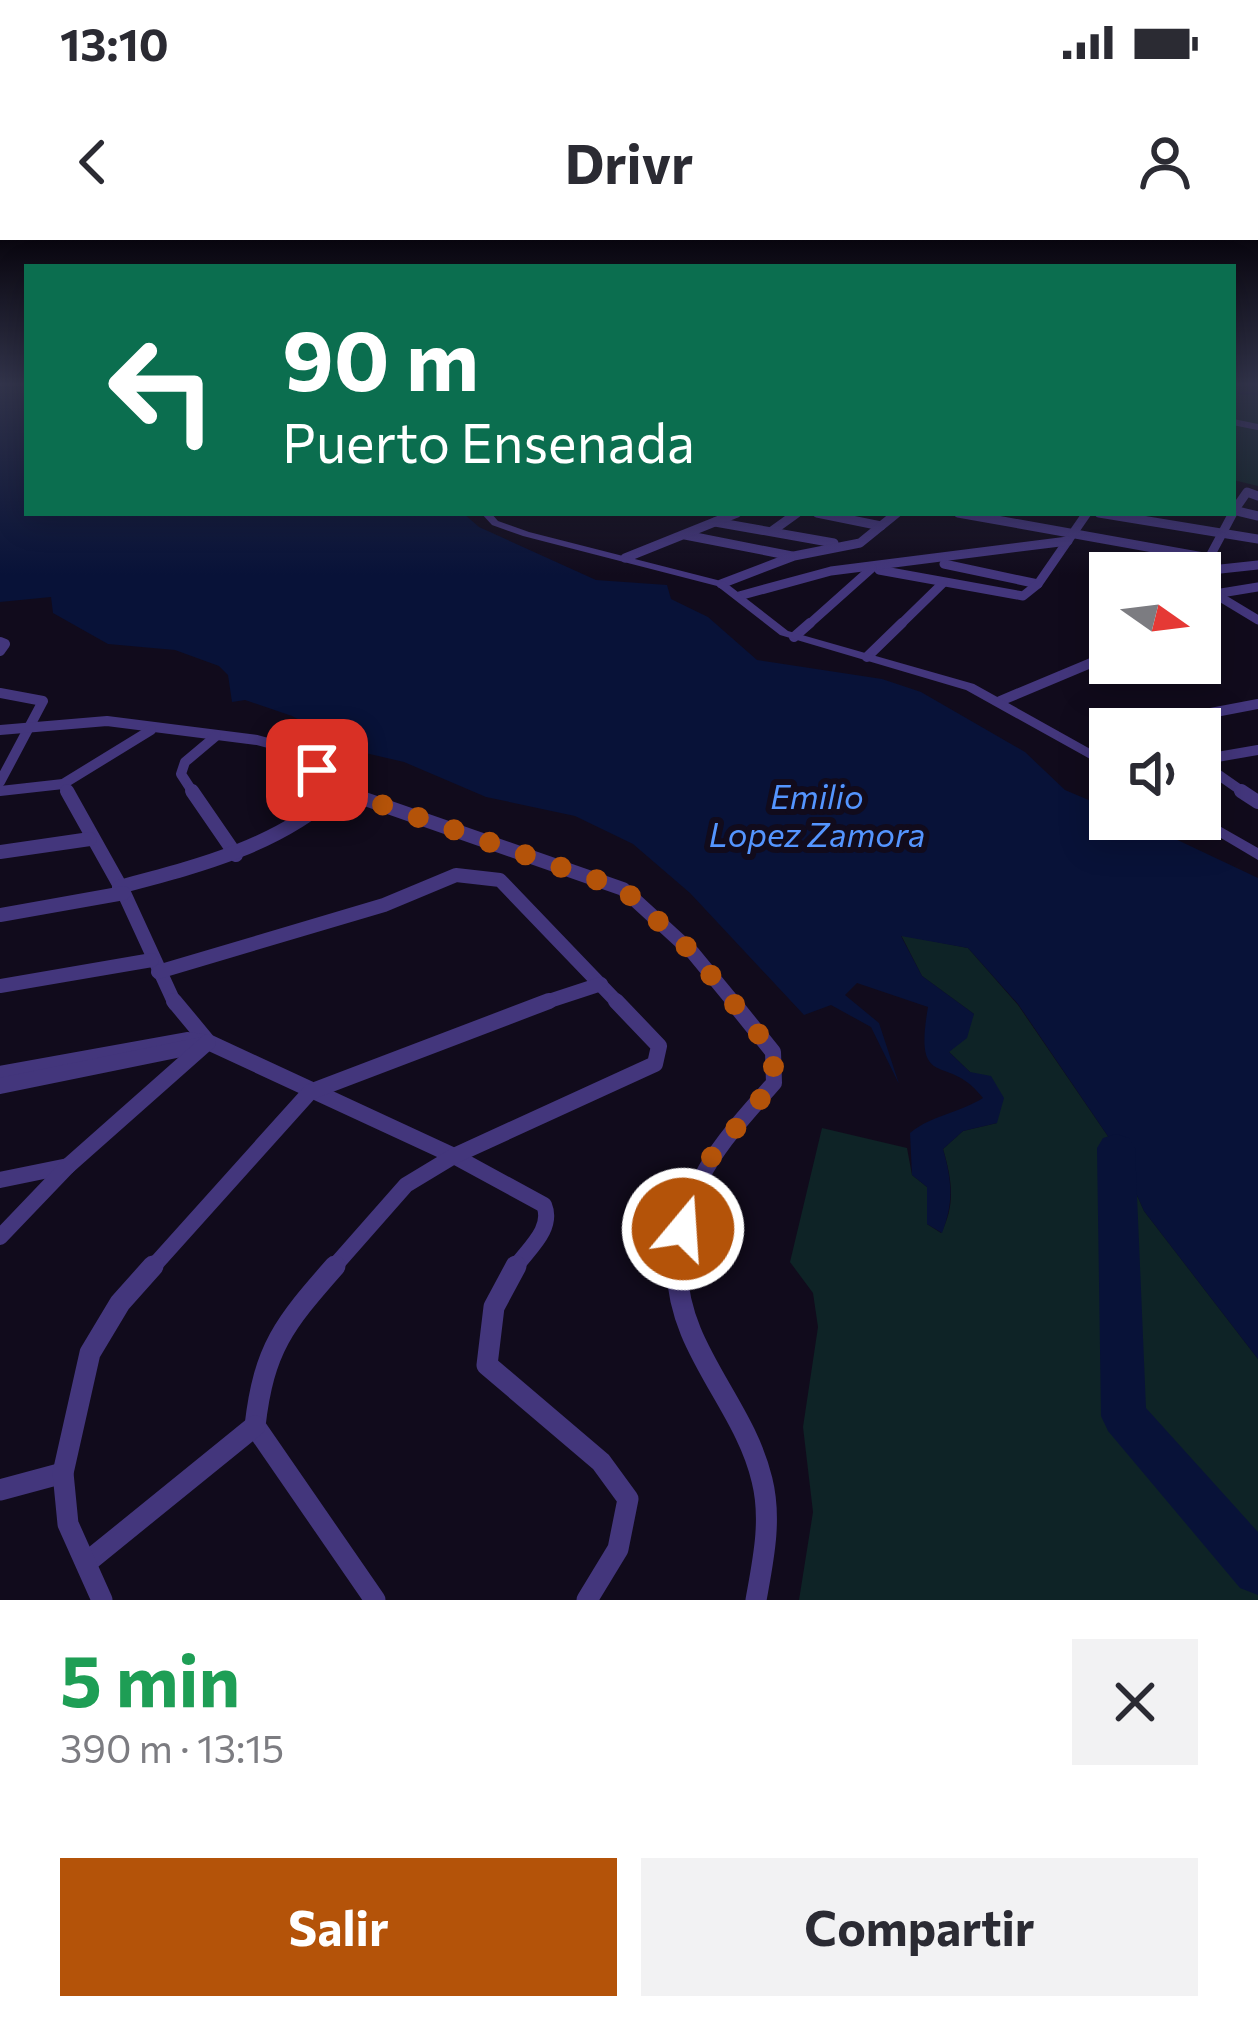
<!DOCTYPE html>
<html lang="es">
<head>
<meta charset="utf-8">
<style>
	body { margin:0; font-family:Commissioner,sans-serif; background:#f2f2f3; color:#2b2b33; height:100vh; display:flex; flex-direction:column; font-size:45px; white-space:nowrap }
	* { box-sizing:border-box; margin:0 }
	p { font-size:39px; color:#7c7c81 }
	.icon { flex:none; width:66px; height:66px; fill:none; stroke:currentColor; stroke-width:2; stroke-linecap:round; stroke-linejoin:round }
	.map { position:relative; height:1360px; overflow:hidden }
	.side { display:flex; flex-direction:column; background:#fff; flex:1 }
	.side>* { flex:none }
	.top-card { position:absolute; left:24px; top:24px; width:1212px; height:252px; border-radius:0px; box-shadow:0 6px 30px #0003; background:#0b6e4f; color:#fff; overflow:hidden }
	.needle { width:78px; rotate:104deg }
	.buttons { position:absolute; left:1089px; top:312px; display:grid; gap:24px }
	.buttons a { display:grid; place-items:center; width:132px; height:132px; border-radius:0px; background:#fff; box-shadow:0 6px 30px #0003; font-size:60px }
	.pin { position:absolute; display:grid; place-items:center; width:102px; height:102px; color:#fff; margin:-51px; border-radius:24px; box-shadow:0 6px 18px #0006 }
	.me { position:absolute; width:132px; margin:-66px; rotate:18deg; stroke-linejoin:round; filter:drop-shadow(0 0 9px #0008) }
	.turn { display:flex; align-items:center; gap:42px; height:252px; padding:0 60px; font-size:54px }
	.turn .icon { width:156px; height:156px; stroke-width:2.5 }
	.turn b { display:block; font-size:84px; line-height:102px }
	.round { display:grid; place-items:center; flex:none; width:126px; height:126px; border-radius:0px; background:#f2f2f3 }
	.overview { display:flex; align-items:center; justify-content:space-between; height:204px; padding:0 60px }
	h1 { font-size:72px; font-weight:700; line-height:90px; color:#1e9e55 }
	.cta { display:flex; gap:24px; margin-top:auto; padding:24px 60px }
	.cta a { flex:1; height:138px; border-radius:0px; background:#b45309; color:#fff; font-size:48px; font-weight:700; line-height:138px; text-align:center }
	.cta a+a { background:#f2f2f3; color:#2b2b33 }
	.status { display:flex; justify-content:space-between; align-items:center; height:84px; padding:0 60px; background:#fff; direction:ltr }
	.status svg { height:33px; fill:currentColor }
	header { display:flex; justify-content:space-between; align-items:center; height:156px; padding:0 60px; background:#fff; font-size:54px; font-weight:700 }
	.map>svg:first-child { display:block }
	.green { fill:#0e2326 }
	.water { fill:#081238 }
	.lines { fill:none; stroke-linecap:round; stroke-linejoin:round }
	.stream { stroke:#081238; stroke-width:3 }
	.river { fill:#081238; fill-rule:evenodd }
	.minor-far5 { stroke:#43367c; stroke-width:6 }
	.minor-far4 { stroke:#43367c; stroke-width:9 }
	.minor-far3 { stroke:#43367c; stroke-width:10 }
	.minor-far2 { stroke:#43367c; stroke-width:14 }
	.minor-far1 { stroke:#43367c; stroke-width:16 }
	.minor { stroke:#43367c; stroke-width:21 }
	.tertiary { fill:#43367c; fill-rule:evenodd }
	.route { stroke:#b45309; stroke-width:21; stroke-dasharray:0 37.8 }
	.labels { text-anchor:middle; stroke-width:12; stroke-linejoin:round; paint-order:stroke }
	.water-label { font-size:33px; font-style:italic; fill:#5495ff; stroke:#110b1c }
</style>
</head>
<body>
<div class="status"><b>13:10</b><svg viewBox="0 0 49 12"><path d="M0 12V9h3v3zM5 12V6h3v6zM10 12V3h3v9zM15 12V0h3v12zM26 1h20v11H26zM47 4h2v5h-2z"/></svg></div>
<header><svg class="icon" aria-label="back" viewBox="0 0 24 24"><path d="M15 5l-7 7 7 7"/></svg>Drivr<svg class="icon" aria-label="person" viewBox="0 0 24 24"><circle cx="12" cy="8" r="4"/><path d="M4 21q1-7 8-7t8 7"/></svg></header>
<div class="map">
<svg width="1258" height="1360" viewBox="0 0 1258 1360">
	<rect width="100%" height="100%" fill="#110b1c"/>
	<g class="green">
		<polygon points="1233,144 1258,144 1258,246 1233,240"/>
		<path d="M901 695 968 708 1018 765 1116 908 1144 971 1258 1119V1360H799L813 1272 803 1187 818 1087 813 1053 790 1022 822 888 907 908 912 935 927 947V984L941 993C956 964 952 940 943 909L963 891 997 883 970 832 948 811 974 774 922 736Z"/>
	</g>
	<path class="water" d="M0 144H27V273H463L479 287 596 340 667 345 671 359 708 377 757 420 882 439 921 452 1025 512 1065 550 1110 569V579H1133L1258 638V1119L1144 971 1116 908 1018 764 968 708 901 696 922 736 974 774 967 798 949 812 970 832 991 836 1004 858 997 883 963 891 943 909C952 941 954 962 942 993L927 984V947L912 935 910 893C932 875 959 873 983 858 948 811 913 854 928 767L857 743 845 755 879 783 899 844 871 787 831 765 804 775 690 653 633 604 575 576 486 557 404 522 361 512 292 476 245 460 232 462 228 435 219 426 175 410 108 404 53 373 51 357 0 362Z"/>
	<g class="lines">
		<polyline class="stream" points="1233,152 1258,154"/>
		<polygon class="river" points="1116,894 1129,898 1135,908 1146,1168 1258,1292 1258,1355 1240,1348 1108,1191 1101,1176 1097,908 1103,898"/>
		<polyline class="minor-far5" points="1233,182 1258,187"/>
		<g class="minor-far4">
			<polyline points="1233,270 1258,276"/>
			<polyline points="1233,272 1247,252 1258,256"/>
			<polyline points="817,273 881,286"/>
			<polyline points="958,273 1209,318"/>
			<polyline points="1099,273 1258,299"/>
			<polyline points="715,282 834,303"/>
			<polyline points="772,291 797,273"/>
			<polyline points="685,295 792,316"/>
			<polyline points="625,318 737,273"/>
			<polyline points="944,324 1038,344"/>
			<polyline points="879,330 1023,356 1038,344 1087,273"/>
			<polyline points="1202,331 1258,325"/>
			<polyline points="1200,335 1233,273"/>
			<polyline points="721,344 794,316 860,303 897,273"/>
			<polyline points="1200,350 1215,354 1258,347"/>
			<polyline points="1215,354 1258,380"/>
			<polyline points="739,356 831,331 1068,301"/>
			<polyline points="807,386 872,328"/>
			<polyline points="899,386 943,343"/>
		</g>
		<g class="minor-far3">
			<polyline points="794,397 810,383"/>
			<polyline points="0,402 5,404 0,411"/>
			<polyline points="867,417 902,383"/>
			<polyline points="0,453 43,461 0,542"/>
			<polyline points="1000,461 1110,415"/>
			<polyline points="1127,489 1258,464"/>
			<polyline points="0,490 107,481 257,500 294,510 350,554"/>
			<polyline points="1200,520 1258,510"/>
			<polyline points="1200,522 1246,554"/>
			<polyline points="63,544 68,554"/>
			<polyline points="0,551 63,544 151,490"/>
			<polyline points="194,554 181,534 185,522 216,496"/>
			<polyline points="336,554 340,550"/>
		</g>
		<g class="minor-far2">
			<polyline points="67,551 124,653 175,764"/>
			<polyline points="192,551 236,615"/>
			<polyline points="342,551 623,649 693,713 735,764"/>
			<polyline points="1241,551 1258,562"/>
			<polyline points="0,612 90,599"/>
			<path d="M119 647C199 626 276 607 339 551"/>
			<polyline points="0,675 124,653"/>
			<polyline points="158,732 384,665 456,635 500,640 619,764"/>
			<polyline points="0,746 152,720"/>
			<polyline points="540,764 601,744"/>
		</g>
		<g class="minor-far1">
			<path d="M174 761 208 802 454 916 544 965C554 989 528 1009 514 1029"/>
			<polyline points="0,834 187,800 203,802"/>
			<polyline points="0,846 201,805"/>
			<polyline points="0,940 68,926"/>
			<polyline points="0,997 68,926 208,802"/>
			<polyline points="151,1029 310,852 549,761"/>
			<polyline points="332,1029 406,945 454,916 655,824 659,806 616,761"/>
			<path d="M677 1029C684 942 719 905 774 843L773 812 732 761"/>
		</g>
		<g class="minor">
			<path d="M335 1026C284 1084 264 1108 255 1186L375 1360"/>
			<polyline points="516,1026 494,1067 487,1125 601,1222 628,1259 618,1309 587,1360"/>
			<path d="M677 1026C677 1109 744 1163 762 1240 772 1280 763 1321 756 1360"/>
			<polyline points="0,1250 63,1233"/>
			<polyline points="86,1323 255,1186"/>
			<polyline points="102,1360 68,1284 63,1233 90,1113 120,1063 153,1026"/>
		</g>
		<g class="tertiary">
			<polygon points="481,273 491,273 498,281 529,292 725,342 788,391 974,444 1110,520 1110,530 966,450 780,395 717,346 523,296 492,285"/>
			<polygon points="1200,575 1258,608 1258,620 1194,582 1192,579 1200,579"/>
		</g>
	</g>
	<linearGradient id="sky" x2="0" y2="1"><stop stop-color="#09060f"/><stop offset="0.43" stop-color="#32344b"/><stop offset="1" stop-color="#32344b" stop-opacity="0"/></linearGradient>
	<rect width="1258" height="335" fill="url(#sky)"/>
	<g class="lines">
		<polyline class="route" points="317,530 340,550 623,649 693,713 773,812 774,843 704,926 683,989"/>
	</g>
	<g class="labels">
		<g class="water-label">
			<text x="817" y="569">Emilio<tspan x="817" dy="38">Lopez Zamora</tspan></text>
		</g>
	</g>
</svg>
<div class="buttons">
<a><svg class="needle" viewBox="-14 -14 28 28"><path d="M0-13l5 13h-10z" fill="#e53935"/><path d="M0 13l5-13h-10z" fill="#7c7c81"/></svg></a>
<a><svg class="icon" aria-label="sound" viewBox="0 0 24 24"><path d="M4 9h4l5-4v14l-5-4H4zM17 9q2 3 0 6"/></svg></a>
</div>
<div class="pin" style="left:317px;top:530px;background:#d93025"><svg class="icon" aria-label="arrive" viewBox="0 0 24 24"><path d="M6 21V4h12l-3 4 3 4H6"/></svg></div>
<svg class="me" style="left:683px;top:989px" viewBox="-20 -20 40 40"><circle r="17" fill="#b45309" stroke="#fff" stroke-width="3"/><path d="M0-11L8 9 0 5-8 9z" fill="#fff"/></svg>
<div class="top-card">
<div class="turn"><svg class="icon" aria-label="left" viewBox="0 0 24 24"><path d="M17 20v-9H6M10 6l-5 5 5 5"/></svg><div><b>90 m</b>Puerto Ensenada</div></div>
</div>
</div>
<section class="side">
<div class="overview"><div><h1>5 min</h1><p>390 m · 13:15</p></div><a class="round"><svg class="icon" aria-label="close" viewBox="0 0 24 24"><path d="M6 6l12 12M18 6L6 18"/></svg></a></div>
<div class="cta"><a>Salir</a><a>Compartir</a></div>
</section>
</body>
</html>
